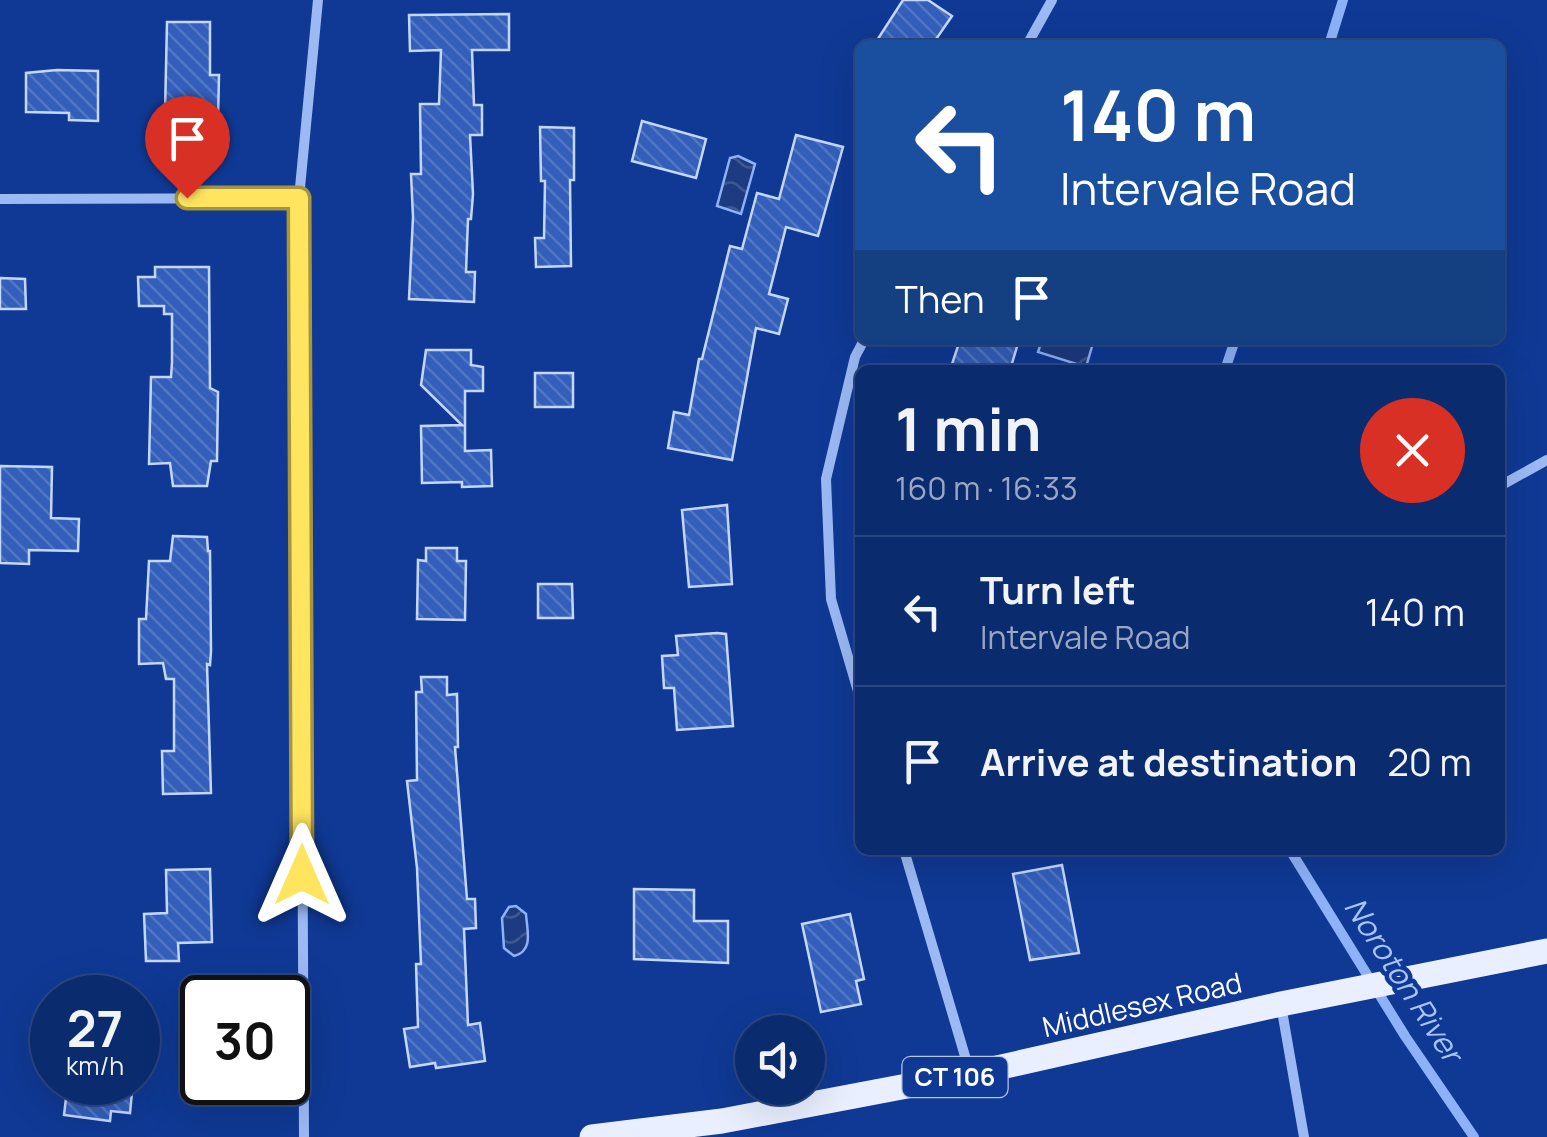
<!DOCTYPE html>
<html lang="en">
<head>
<meta charset="utf-8">
<style>
	body { margin:0; font-family:Manrope,sans-serif; background:#143374; color:#f1f3f6; height:100vh; display:flex; flex-direction:column; font-size:38px; white-space:nowrap }
	* { box-sizing:border-box; margin:0 }
	p { font-size:32px; color:#9aa7c3 }
	.icon { flex:none; width:55px; height:55px; fill:none; stroke:currentColor; stroke-width:2; stroke-linecap:round; stroke-linejoin:round }
	.map { position:relative; flex:1; overflow:hidden }
	.panel { position:absolute; left:855px; top:365px; width:650px; height:490px; display:flex; flex-direction:column; background:#0b2b6f; border-radius:15px; box-shadow:0 10px 40px #0002,0 0 0 2px #2b4782 }
	.panel>* { flex:none }
	.banner { position:absolute; left:855px; top:40px; width:650px; height:305px; border-radius:15px; box-shadow:0 10px 40px #0002,0 0 0 2px #2b4782; background:#1a4fa0; color:#fff; overflow:hidden }
	.tools { position:absolute; left:735px; top:1015px; display:grid; gap:20px }
	.tools a { display:grid; place-items:center; width:90px; height:90px; border-radius:50%; background:#0b2b6f; box-shadow:0 10px 40px #0002,0 0 0 2px #2b4782; font-size:50px }
	.speed { position:absolute; left:30px; top:975px; display:flex; gap:20px; font-size:50px; font-weight:700; text-align:center }
	.speed>* { display:grid; place-content:center; width:130px; height:130px; border-radius:50%; background:#0b2b6f; box-shadow:0 10px 40px #0002,0 0 0 2px #2b4782; line-height:1 }
	.speed small { font-size:25px; font-weight:400 }
	.speed .limit { border:5px solid #111; border-radius:15px; background:#fff; color:#111 }
	.pin { position:absolute; display:grid; place-items:center; width:85px; height:85px; color:#fff; margin:-102px -42px; border-radius:50% 50% 50% 0; rotate:-45deg; box-shadow:0 0 10px #0007 }
	.pin .icon { rotate:45deg }
	.me { position:absolute; width:110px; margin:-55px; rotate:0deg; stroke-linejoin:round; filter:drop-shadow(0 0 8px #0008) }
	.turn { display:flex; align-items:center; gap:35px; height:210px; padding:0 40px; font-size:45px }
	.turn .icon { width:130px; height:130px; stroke-width:2.5 }
	.turn b { display:block; font-size:70px; line-height:85px }
	.then { display:flex; align-items:center; height:95px; padding:0 40px; background:#0003; gap:20px; font-size:38px }
	.round { display:grid; place-items:center; flex:none; width:105px; height:105px; border-radius:52px; background:#143374 }
	.overview { display:flex; align-items:center; justify-content:space-between; height:170px; padding:0 40px }
	h1 { font-size:60px; font-weight:700; line-height:75px }
	ul { padding:0; list-style:none }
	li { display:flex; align-items:center; gap:30px; height:150px; padding:0 40px; border-top:2px solid #2b4782 }
	li div { flex:1 }
	li b { display:block; font-size:38px }
	li em { font-style:normal }
	.map>svg:first-child { display:block }
	.water { fill:url(#water-waves); stroke:#8db2f8; stroke-width:2.5 }
	.lines { fill:none; stroke-linecap:round; stroke-linejoin:round }
	.stream { stroke:#8db2f8; stroke-width:10 }
	.building { fill:url(#building-back-hatch); stroke:#c4d7fe; stroke-width:2.5 }
	.minor { stroke:#9cb9f4; stroke-width:10 }
	.primary { stroke:#e9efff; stroke-width:25 }
	.route-casing { stroke:#a6943e; stroke-width:25 }
	.route { stroke:#ffe45f; stroke-width:18 }
	.labels { text-anchor:middle; stroke-width:9; stroke-linejoin:round; paint-order:stroke }
	.shield { fill:#0f3994; stroke:#b7c4df; stroke-width:2.5 }
	.shield-label { font-size:25px; font-weight:bold; fill:#fff }
	.street-label { font-size:28px; fill:#fff; stroke:#0f3994 }
	.water-label { font-size:30px; font-style:italic; fill:#a8c4fb; stroke:#0f3994 }
</style>
</head>
<body>
<div class="map">
<svg width="1547" height="1137" viewBox="0 0 1547 1137">
	<defs>
		<pattern id="water-waves" width="16" height="10" patternUnits="userSpaceOnUse" patternTransform="scale(2.5)"><rect width="16" height="10" fill="#1c3b80"/><path d="M0 5q4-4 8 0t8 0" fill="none" stroke="#3e5893"/></pattern>
		<pattern id="building-back-hatch" width="6" height="6" patternUnits="userSpaceOnUse" patternTransform="scale(2.5)"><rect width="6" height="6" fill="#335fbb"/><path d="M-1 5l2 2M0 0l6 6M5-1l2 2" fill="none" stroke="#5277c5"/></pattern>
	</defs>
	<rect width="100%" height="100%" fill="#0f3994"/>
	<g class="water">
		<polygon points="738,156 755,164 741,214 717,206 730,158"/>
		<polygon points="1042,340 1082,340 1093,343 1086,367 1038,352"/>
		<path d="M516 906 526 914C527 930 534 951 514 956L504 948 502 918 509 907Z"/>
	</g>
	<g class="lines">
		<g class="stream">
			<polyline points="1329,45 1343,0"/>
			<polyline points="1225,370 1235,340"/>
			<polyline points="1290,850 1405,1036 1474,1137"/>
		</g>
	</g>
	<g class="building">
		<polygon points="903,0 928,0 952,16 932,45 874,45"/>
		<polygon points="509,14 509,50 472,50 474,105 482,105 482,135 470,135 473,194 471,219 468,219 466,272 475,272 474,302 409,299 413,217 411,174 421,174 420,104 439,104 441,50 410,51 409,15"/>
		<polygon points="167,22 210,22 210,75 219,75 218,120 187,121 183,120 183,113 165,113"/>
		<polygon points="57,70 98,71 98,121 69,120 69,113 26,112 26,73"/>
		<polygon points="642,121 706,139 696,178 632,161"/>
		<polygon points="540,127 574,128 574,180 570,180 571,266 536,267 535,238 544,238 545,181 541,181"/>
		<polygon points="796,135 843,147 818,236 786,227 769,294 788,299 779,334 756,328 732,460 668,448 674,412 689,415 699,359 702,359 730,246 742,249 757,193 779,199"/>
		<polygon points="155,267 209,267 210,388 218,392 217,461 211,461 207,486 173,486 170,463 149,464 151,377 171,377 172,362 172,314 164,314 164,306 139,306 138,277 155,277"/>
		<polygon points="0,278 25,279 26,309 0,309"/>
		<polygon points="960,340 1019,340 1010,370 950,370"/>
		<polygon points="426,350 471,350 471,365 483,367 483,391 465,391 465,451 491,450 492,486 462,487 462,482 422,483 421,426 462,425 421,385"/>
		<rect x="535" y="373" width="38" height="34"/>
		<polygon points="0,466 52,467 51,518 79,519 78,551 29,550 29,564 0,563"/>
		<polygon points="727,505 732,584 689,587 682,510"/>
		<polygon points="173,536 207,537 208,551 210,551 211,651 210,665 207,664 211,793 163,794 162,751 174,751 174,679 166,679 163,663 139,664 139,619 146,619 149,561 170,561"/>
		<polygon points="426,548 457,548 457,561 466,561 465,620 417,619 418,560 426,561"/>
		<polygon points="538,584 572,584 573,618 538,618"/>
		<polygon points="717,633 726,634 733,726 677,730 674,688 664,688 662,656 678,655 676,636"/>
		<polygon points="421,677 447,677 447,695 457,694 458,747 455,747 467,899 475,899 476,928 464,929 468,1025 480,1023 485,1061 436,1068 435,1063 410,1067 404,1029 418,1027 416,964 421,964 417,868 407,781 417,780 416,692 422,692"/>
		<polygon points="1062,865 1079,953 1030,960 1013,874"/>
		<polygon points="210,869 212,942 178,943 179,961 146,961 144,914 167,913 166,870"/>
		<polygon points="634,889 694,890 694,921 728,921 728,963 634,959"/>
		<polygon points="850,914 864,979 856,981 861,1004 821,1012 802,924"/>
		<polygon points="68,1082 133,1082 130,1113 111,1111 110,1121 64,1115"/>
	</g>
	<g class="lines">
		<g class="minor">
			<polyline points="1027,45 1052,0"/>
			<polyline points="0,199 299,198"/>
			<polyline points="1500,486 1547,460"/>
			<polyline points="860,698 831,599 826,479 855,357 864,340"/>
			<polyline points="904,850 970,1073"/>
			<polyline points="1281,1005 1304,1137"/>
			<polyline points="304,1137 299,198 318,0"/>
		</g>
		<polyline class="primary" points="592,1137 722,1121 970,1074 1281,1004 1547,951"/>
	</g>
	<g class="lines">
		<g class="route-casing">
			<polyline id="route" points="187,198 299,198 302,875"/>
		</g>
		<use href="#route" class="route"/>
	</g>
	<g class="labels">
		<rect class="shield" x="902.5" y="1057" width="105" height="40" rx="8"/>
		<g class="shield-label">
			<text x="955" y="1086">CT 106</text>
		</g>
		<g class="street-label">
			<text transform="translate(1142 1005) rotate(-13)" y="10">Middlesex Road</text>
		</g>
		<g class="water-label">
			<text transform="translate(1403 980) rotate(57)" y="10">Noroton River</text>
		</g>
	</g>
</svg>
<div class="tools">
<a><svg class="icon" aria-label="sound" viewBox="0 0 24 24"><path d="M4 9h4l5-4v14l-5-4H4zM17 9q2 3 0 6"/></svg></a>
</div>
<div class="speed"><div>27<small>km/h</small></div><div class="limit">30</div></div>
<div class="pin" style="left:187px;top:198px;background:#d93025"><svg class="icon" aria-label="arrive" viewBox="0 0 24 24"><path d="M6 21V4h12l-3 4 3 4H6"/></svg></div>
<svg class="me" style="left:302px;top:875px" viewBox="-20 -20 40 40"><path d="M0-17L14 15 0 8-14 15z" fill="#ffe45f" stroke="#fff" stroke-width="4"/></svg>
<div class="banner">
<div class="turn"><svg class="icon" aria-label="left" viewBox="0 0 24 24"><path d="M17 20v-9H6M10 6l-5 5 5 5"/></svg><div><b>140 m</b>Intervale Road</div></div>
<div class="then">Then<svg class="icon" aria-label="arrive" viewBox="0 0 24 24"><path d="M6 21V4h12l-3 4 3 4H6"/></svg></div>
</div>
<section class="panel">
<div class="overview"><div><h1>1 min</h1><p>160 m · 16:33</p></div><a class="round" style="background:#d93025;color:#fff"><svg class="icon" aria-label="close" viewBox="0 0 24 24"><path d="M6 6l12 12M18 6L6 18"/></svg></a></div>
<ul>
<li><svg class="icon" aria-label="left" viewBox="0 0 24 24"><path d="M17 20v-9H6M10 6l-5 5 5 5"/></svg><div><b>Turn left</b><p>Intervale Road</p></div><em>140 m</em></li>
<li><svg class="icon" aria-label="arrive" viewBox="0 0 24 24"><path d="M6 21V4h12l-3 4 3 4H6"/></svg><div><b>Arrive at destination</b></div><em>20 m</em></li>
</ul>
</section>
</div>
</body>
</html>
